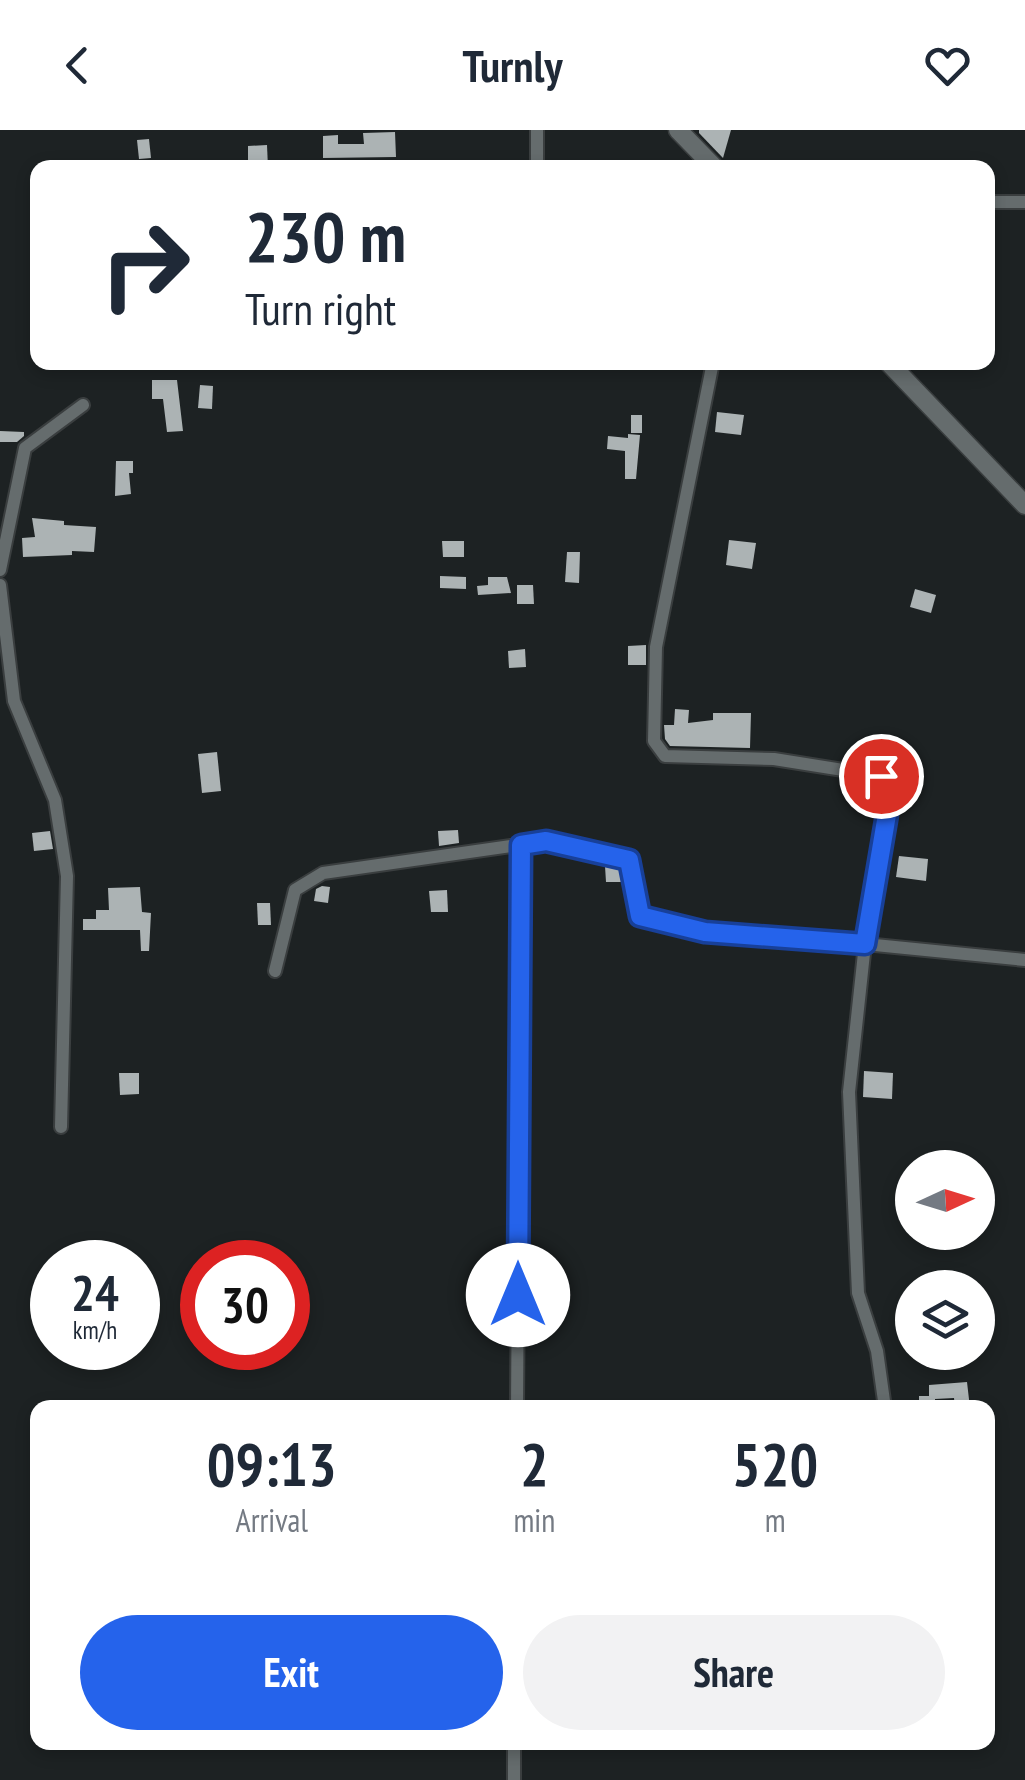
<!DOCTYPE html>
<html lang="en">
<head>
<meta charset="utf-8">
<style>
	body { margin:0; font-family:"PT Sans Narrow",sans-serif; background:#f2f2f3; color:#1f2937; height:100vh; display:flex; flex-direction:column; font-size:38px; white-space:nowrap }
	* { box-sizing:border-box; margin:0 }
	p { font-size:32px; color:#747a83 }
	.icon { flex:none; width:55px; height:55px; fill:none; stroke:currentColor; stroke-width:2; stroke-linecap:round; stroke-linejoin:round }
	.map { position:relative; flex:1; overflow:hidden }
	.panel { position:absolute; left:30px; top:1270px; width:965px; height:350px; display:flex; flex-direction:column; background:#fff; border-radius:20px; box-shadow:0 5px 15px #0003 }
	.panel>* { flex:none }
	.banner { position:absolute; left:30px; top:30px; width:965px; height:210px; border-radius:20px; box-shadow:0 5px 15px #0003; background:#fff; color:#1f2937; overflow:hidden }
	.needle { width:65px; rotate:86deg }
	.fabs { position:absolute; left:895px; top:1020px; display:grid; gap:20px }
	.fabs a { display:grid; place-items:center; width:100px; height:100px; border-radius:50%; background:#fff; box-shadow:0 5px 15px #0003; font-size:50px }
	.speed { position:absolute; left:30px; top:1110px; display:flex; gap:20px; font-size:50px; font-weight:700; text-align:center }
	.speed>* { display:grid; place-content:center; width:130px; height:130px; border-radius:50%; background:#fff; box-shadow:0 5px 15px #0003; line-height:1 }
	.speed small { font-size:25px; font-weight:400 }
	.speed .limit { border:15px solid #d22; background:#fff; color:#111 }
	.pin { position:absolute; display:grid; place-items:center; width:85px; height:85px; color:#fff; margin:-42px; border:5px solid #fff; border-radius:50%; box-shadow:0 2px 10px #0007 }
	.me { position:absolute; width:110px; margin:-55px; rotate:0deg; stroke-linejoin:round; filter:drop-shadow(0 0 8px #0008) }
	.turn { display:flex; align-items:center; gap:35px; height:210px; padding:0 50px; font-size:45px }
	.turn .icon { width:130px; height:130px; stroke-width:2.5 }
	.turn b { display:block; font-size:70px; line-height:85px }
	.eta { display:flex; justify-content:space-evenly; align-items:center; height:170px; text-align:center }
	.eta b { font-size:60px; font-weight:700; line-height:70px }
	.button { display:flex; gap:20px; margin-top:auto; padding:20px 50px }
	.button a { flex:1; height:115px; border-radius:60px; background:#2563eb; color:#fff; font-size:40px; font-weight:700; line-height:115px; text-align:center }
	.button a+a { background:#f2f2f3; color:#1f2937 }
	header { display:flex; justify-content:space-between; align-items:center; height:130px; padding:0 50px; background:#fff; font-size:45px; font-weight:700 }
	.map>svg:first-child { display:block }
	.building { fill:#acb3b4 }
	.lines { fill:none; stroke-linecap:round; stroke-linejoin:round }
	.minor-casing { stroke:#3a3e3f; stroke-width:16 }
	.secondary-casing { stroke:#3a3e3f; stroke-width:21 }
	.minor { stroke:#656c6d; stroke-width:12 }
	.secondary { stroke:#656c6d; stroke-width:18 }
	.route-casing { stroke:#184099; stroke-width:25 }
	.route { stroke:#2563eb; stroke-width:18 }
</style>
</head>
<body>
<header><svg class="icon" aria-label="back" viewBox="0 0 24 24"><path d="M15 5l-7 7 7 7"/></svg>Turnly<svg class="icon" aria-label="heart" viewBox="0 0 24 24"><path d="M12 20l-8-8c-3-5 5-10 8-4 3-6 11-1 8 4z"/></svg></header>
<div class="map">
<svg width="1025" height="1650" viewBox="0 0 1025 1650">
	<rect width="100%" height="100%" fill="#1d2223"/>
	<g class="building">
		<polygon points="699,0 731,0 723,28 699,3"/>
		<polygon points="395,2 396,27 323,28 323,6 338,5 338,14 364,14 363,3"/>
		<polygon points="149,9 151,28 139,29 137,10"/>
		<polygon points="267,15 268,38 248,38 248,16"/>
		<polygon points="152,250 177,250 183,301 167,302 163,269 152,269"/>
		<polygon points="200,255 213,256 212,279 198,278"/>
		<polygon points="717,282 744,285 741,305 715,302"/>
		<rect x="631" y="285" width="11" height="18"/>
		<polygon points="0,301 24,302 24,306 17,312 0,312"/>
		<polygon points="628,304 640,305 636,349 625,349 625,321 607,319 608,306 628,308"/>
		<polygon points="116,331 133,331 133,343 129,343 131,364 115,366"/>
		<polygon points="32,388 64,391 64,395 96,397 94,422 72,421 72,425 23,427 22,408 35,407"/>
		<polygon points="729,410 756,413 752,439 726,435"/>
		<polygon points="442,411 464,411 464,427 443,427"/>
		<polygon points="567,422 580,422 579,453 565,452"/>
		<polygon points="440,446 466,447 466,459 440,458"/>
		<polygon points="488,447 507,447 511,463 478,465 477,456 488,455"/>
		<polygon points="517,455 533,455 534,474 517,474"/>
		<polygon points="915,459 936,465 931,483 910,477"/>
		<polygon points="646,515 646,535 628,535 628,516"/>
		<polygon points="525,519 526,537 509,538 508,521"/>
		<polygon points="675,579 689,580 688,593 713,590 713,583 751,583 750,618 670,616 665,609 664,595 674,595"/>
		<polygon points="217,622 221,661 202,663 198,624"/>
		<polygon points="458,700 459,713 439,716 438,701"/>
		<polygon points="50,701 53,719 34,721 32,703"/>
		<polygon points="899,726 928,729 926,751 896,747"/>
		<polygon points="605,736 620,738 623,752 606,752"/>
		<polygon points="322,756 330,757 328,773 314,771 316,759"/>
		<polygon points="140,757 142,782 151,783 149,821 141,821 140,800 83,800 83,789 96,789 96,780 109,780 108,758"/>
		<polygon points="447,760 448,782 431,782 429,761"/>
		<polygon points="257,773 270,773 271,795 258,795"/>
		<polygon points="864,941 893,943 892,969 863,967"/>
		<polygon points="119,943 139,943 139,964 120,965"/>
		<polygon points="967,1252 970,1278 955,1278 954,1268 935,1269 935,1278 919,1278 919,1266 929,1266 929,1255"/>
	</g>
	<g class="lines">
		<g class="minor-casing">
			<g id="minor">
				<polyline points="537,38 537,0"/>
				<polyline points="988,72 1025,72"/>
				<polyline points="713,232 656,517 654,611 665,626 774,629 881,646 891,650 865,814 849,962 858,1163 877,1221 885,1278"/>
				<polyline points="0,440 25,318 83,275"/>
				<polyline points="0,455 14,571 55,670 67,746 61,997"/>
				<polyline points="275,841 295,760 323,743 546,711 629,730 640,786 705,802 865,814 1025,830"/>
				<polyline points="517,1278 521,715"/>
				<polyline points="514,1650 514,1612"/>
			</g>
		</g>
		<g class="secondary-casing">
			<g id="secondary">
				<polyline points="678,0 715,38"/>
				<polyline points="888,232 1025,375"/>
			</g>
		</g>
		<use href="#minor" class="minor"/>
		<use href="#secondary" class="secondary"/>
	</g>
	<g class="lines">
		<g class="route-casing">
			<polyline id="route" points="518,1165 521,715 546,711 629,730 640,786 705,802 865,814 891,661 890,650 881,646"/>
		</g>
		<use href="#route" class="route"/>
	</g>
</svg>
<div class="fabs">
<a><svg class="needle" viewBox="-14 -14 28 28"><path d="M0-13l5 13h-10z" fill="#e53935"/><path d="M0 13l5-13h-10z" fill="#747a83"/></svg></a>
<a><svg class="icon" aria-label="layers" viewBox="0 0 24 24"><path d="M12 4l9 5-9 5-9-5zM3 14l9 5 9-5"/></svg></a>
</div>
<div class="speed"><div>24<small>km/h</small></div><div class="limit">30</div></div>
<div class="pin" style="left:881px;top:646px;background:#d93025"><svg class="icon" aria-label="arrive" viewBox="0 0 24 24"><path d="M6 21V4h12l-3 4 3 4H6"/></svg></div>
<svg class="me" style="left:518px;top:1165px" viewBox="-20 -20 40 40"><circle r="19" fill="#fff"/><path d="M0-13L10 11 0 6-10 11z" fill="#2563eb"/></svg>
<div class="banner">
<div class="turn"><svg class="icon" aria-label="right" viewBox="0 0 24 24"><path d="M7 20v-9h11M14 6l5 5-5 5"/></svg><div><b>230 m</b>Turn right</div></div>
</div>
<section class="panel">
<div class="eta">
<div><b>09:13</b><p>Arrival</p></div>
<div><b>2</b><p>min</p></div>
<div><b>520</b><p>m</p></div>
</div>
<div class="button"><a>Exit</a><a>Share</a></div>
</section>
</div>
</body>
</html>
